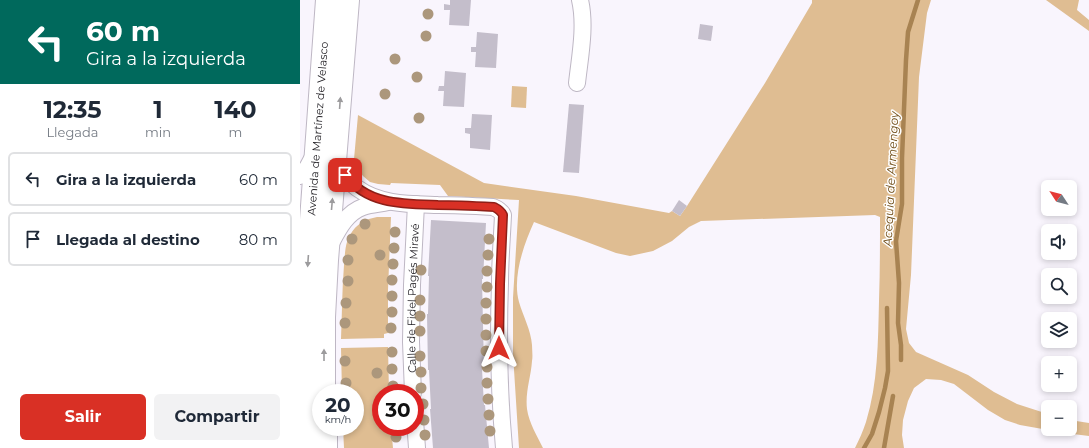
<!DOCTYPE html>
<html lang="es">
<head>
<meta charset="utf-8">
<style>
	body { margin:0; font-family:Montserrat,sans-serif; background:#f2f2f3; color:#1f2937; height:100vh; display:flex; flex-direction:column; font-size:15px; white-space:nowrap }
	* { box-sizing:border-box; margin:0 }
	p { font-size:13px; color:#747a83 }
	.icon { flex:none; width:22px; height:22px; fill:none; stroke:currentColor; stroke-width:2; stroke-linecap:round; stroke-linejoin:round }
	.map { position:relative; flex:1; overflow:hidden }
	.details { display:flex; flex-direction:column; background:#fff; width:300px }
	.details>* { flex:none }
	.banner { background:#00695c; color:#fff; overflow:hidden }
	.needle { width:26px; rotate:306deg }
	.buttons { position:absolute; left:741px; top:180px; display:grid; gap:8px }
	.buttons a { display:grid; place-items:center; width:36px; height:36px; border-radius:6px; background:#fff; box-shadow:0 2px 6px #0003; font-size:20px }
	.speed { position:absolute; left:12px; top:384px; display:flex; gap:8px; font-size:20px; font-weight:700; text-align:center }
	.speed>* { display:grid; place-content:center; width:52px; height:52px; border-radius:50%; background:#fff; box-shadow:0 2px 6px #0003; line-height:1 }
	.speed small { font-size:10px; font-weight:400 }
	.speed .limit { border:6px solid #d22; background:#fff; color:#111 }
	.pin { position:absolute; display:grid; place-items:center; width:34px; height:34px; color:#fff; margin:-17px; border-radius:8px; box-shadow:0 2px 6px #0006 }
	.me { position:absolute; width:44px; margin:-22px; rotate:0deg; stroke-linejoin:round; filter:drop-shadow(0 0 3px #0008) }
	.turn { display:flex; align-items:center; gap:14px; height:84px; padding:0 20px; font-size:18px }
	.turn .icon { width:52px; height:52px; stroke-width:2.5 }
	.turn b { display:block; font-size:28px; line-height:34px }
	.eta { display:flex; justify-content:space-evenly; align-items:center; height:68px; text-align:center }
	.eta b { font-size:24px; font-weight:700; line-height:28px }
	.cta { display:flex; gap:8px; margin-top:auto; padding:8px 20px }
	.cta a { flex:1; height:46px; border-radius:6px; background:#d93025; color:#fff; font-size:16px; font-weight:700; line-height:46px; text-align:center }
	.cta a+a { background:#f2f2f3; color:#1f2937 }
	ul { padding:0; list-style:none }
	li { display:flex; align-items:center; gap:12px; height:54px; margin:0 8px 6px; padding:0 12px; border:2px solid #e0e1e3; border-radius:6px }
	li div { flex:1 }
	li b { display:block; font-size:15px }
	li em { font-style:normal }
	main { display:flex; flex:1; min-height:0 }
	.map>svg:first-child { display:block }
	.green { fill:#dfbd92 }
	.lines { fill:none; stroke-linecap:round; stroke-linejoin:round }
	.stream { stroke:#a88352; stroke-width:4.5 }
	.building { fill:#c4becb }
	.street-casing { stroke:#beb7c4; stroke-width:18 }
	.highway-casing { stroke:#beb7c4; stroke-width:24 }
	.street { stroke:#fff; stroke-width:16 }
	.highway { stroke:#fff; stroke-width:22 }
	.tree { fill:#ac977c }
	.oneway { fill:#9c9b9d }
	.route-casing { stroke:#8d1f18; stroke-width:10 }
	.route { stroke:#d93025; stroke-width:7 }
	.labels { text-anchor:middle; stroke-width:3; stroke-linejoin:round; paint-order:stroke }
	.street-label { font-size:11px; fill:#222025; stroke:#fff }
	.water-label { font-size:12px; font-style:italic; fill:#6f4c16; stroke:#fff }
</style>
</head>
<body>
<main>
<section class="details">
<div class="banner">
<div class="turn"><svg class="icon" aria-label="left" viewBox="0 0 24 24"><path d="M17 20v-9H6M10 6l-5 5 5 5"/></svg><div><b>60 m</b>Gira a la izquierda</div></div>
</div>
<div class="eta">
<div><b>12:35</b><p>Llegada</p></div>
<div><b>1</b><p>min</p></div>
<div><b>140</b><p>m</p></div>
</div>
<ul>
<li><svg class="icon" aria-label="left" viewBox="0 0 24 24"><path d="M17 20v-9H6M10 6l-5 5 5 5"/></svg><div><b>Gira a la izquierda</b></div><em>60 m</em></li>
<li><svg class="icon" aria-label="arrive" viewBox="0 0 24 24"><path d="M6 21V4h12l-3 4 3 4H6"/></svg><div><b>Llegada al destino</b></div><em>80 m</em></li>
</ul>
<div class="cta"><a>Salir</a><a>Compartir</a></div>
</section>
<div class="map">
<svg width="789" height="448" viewBox="0 0 789 448">
	<rect width="100%" height="100%" fill="#f9f5fd"/>
	<g class="green">
		<path d="M512 0H631L627 13 619 77 611 275 606 329 609 343 616 352 668 375 694 392 717 404 748 414V429H770V420L789 423V436L765 433 720 425 705 420 688 410 654 384 641 380 626 379 614 388 608 401 603 420 602 435 604 448H555C559 440 563 431 566 422 578 383 578 342 579 301 580 273 580 245 580 217L575 215 401 221 389 227 372 241 353 251 330 256 316 253 234 222C224 244 212 277 219 302 223 316 231 330 232 345 232 350 233 356 232 361 231 377 225 392 227 409 229 423 237 436 243 448H219L213 354V298L219 200 148 196 140 185 91 183 90 185 78 184 70 182 63 176 57 168 54 159 58 115 184 183 276 196 369 213 372 211 380 216 387 206 465 83 512 3Z"/>
		<polygon points="746,0 779,0 777,10 789,20 789,31"/>
		<polygon points="212,86 227,87 226,108 211,107"/>
		<path d="M77 217H91L88 290V333L84 334V338L41 339C42 314 42 290 44 265 45 255 45 243 50 235 56 224 66 219 77 217Z"/>
		<polygon points="88,347 89,393 81,393 81,427 91,427 93,448 44,448 43,427 55,427 55,393 42,393 41,348"/>
	</g>
	<g class="lines">
		<g class="stream">
			<polyline points="601,360 601,345 598,323 599,283 596,241 602,204 602,158 606,60 608,32 618,0"/>
			<polyline points="564,448 572,434 579,412 585,388 588,371 587,308"/>
			<polyline points="584,448 593,396"/>
		</g>
	</g>
	<g class="building">
		<polygon points="150,0 171,0 169,26 149,25 150,10 144,10 144,4 150,5"/>
		<polygon points="400,24 413,26 411,41 398,39"/>
		<polygon points="177,32 198,34 196,68 175,67 176,52 171,52 171,47 176,47"/>
		<polygon points="145,71 166,73 164,107 143,106 144,91 138,91 139,86 144,86"/>
		<polygon points="269,104 284,105 279,173 263,172"/>
		<polygon points="172,114 192,115 190,150 170,148 170,134 165,133 165,128 171,128"/>
		<polygon points="379,200 387,206 380,216 372,211"/>
		<polygon points="131,220 186,223 183,279 182,279 184,369 182,369 184,405 185,405 189,448 133,448 130,409 131,409 129,370 128,370 127,314 128,314 129,276 128,276"/>
	</g>
	<g class="lines">
		<g class="street-casing">
			<g id="street">
				<path d="M277 83C280 56 286 26 280 0"/>
				<path d="M35 158C41 169 47 180 57 188 80 205 111 204 138 205 156 205 175 206 193 207 198 209 201 211 203 215 202 238 200 260 200 283 198 338 199 393 204 448"/>
				<polyline points="0,176 7,168 14,155"/>
				<path d="M30 245C38 230 46 213 63 207 71 204 80 204 88 202"/>
				<path id="s1" d="M113 393 111 342 112 285 116 204"/>
				<polyline points="115,420 117,448"/>
			</g>
		</g>
		<g class="highway-casing">
			<g id="highway">
				<polyline points="24,393 24,317 27,260 48,0"/>
				<polyline points="26,427 26,448"/>
				<path id="s2" d="M7 448 4 358 7 275 27 0"/>
			</g>
		</g>
		<use href="#street" class="street"/>
		<use href="#highway" class="highway"/>
	</g>
	<g class="tree">
		<circle cx="128" cy="14" r="5.5"/>
		<circle cx="126" cy="36" r="5.5"/>
		<circle cx="95" cy="59" r="5.5"/>
		<circle cx="117" cy="77" r="5.5"/>
		<circle cx="85" cy="94" r="5.5"/>
		<circle cx="119" cy="118" r="5.5"/>
		<circle cx="65" cy="224" r="5.5"/>
		<circle cx="95" cy="232" r="5.5"/>
		<circle cx="52" cy="239" r="5.5"/>
		<circle cx="189" cy="239" r="5.5"/>
		<circle cx="94" cy="248" r="5.5"/>
		<circle cx="80" cy="255" r="5.5"/>
		<circle cx="188" cy="255" r="5.5"/>
		<circle cx="48" cy="260" r="5.5"/>
		<circle cx="93" cy="264" r="5.5"/>
		<circle cx="121" cy="270" r="5.5"/>
		<circle cx="187" cy="271" r="5.5"/>
		<circle cx="92" cy="280" r="5.5"/>
		<circle cx="48" cy="281" r="5.5"/>
		<circle cx="187" cy="287" r="5.5"/>
		<circle cx="92" cy="296" r="5.5"/>
		<circle cx="120" cy="300" r="5.5"/>
		<circle cx="46" cy="303" r="5.5"/>
		<circle cx="186" cy="303" r="5.5"/>
		<circle cx="92" cy="312" r="5.5"/>
		<circle cx="120" cy="316" r="5.5"/>
		<circle cx="186" cy="319" r="5.5"/>
		<circle cx="45" cy="323" r="5.5"/>
		<circle cx="91" cy="328" r="5.5"/>
		<circle cx="120" cy="331" r="5.5"/>
		<circle cx="186" cy="335" r="5.5"/>
		<circle cx="186" cy="351" r="5.5"/>
		<circle cx="92" cy="352" r="5.5"/>
		<circle cx="120" cy="356" r="5.5"/>
		<circle cx="45" cy="361" r="5.5"/>
		<circle cx="187" cy="367" r="5.5"/>
		<circle cx="92" cy="369" r="5.5"/>
		<circle cx="121" cy="372" r="5.5"/>
		<circle cx="77" cy="373" r="5.5"/>
		<circle cx="46" cy="383" r="5.5"/>
		<circle cx="187" cy="383" r="5.5"/>
		<circle cx="93" cy="386" r="5.5"/>
		<circle cx="121" cy="388" r="5.5"/>
		<circle cx="188" cy="399" r="5.5"/>
		<circle cx="123" cy="404" r="5.5"/>
		<circle cx="189" cy="415" r="5.5"/>
		<circle cx="124" cy="420" r="5.5"/>
		<circle cx="190" cy="431" r="5.5"/>
		<circle cx="125" cy="435" r="5.5"/>
		<circle cx="96" cy="437" r="5.5"/>
	</g>
	<defs><path id="oneway-solid" d="M-6-.8H1V-3.2L6.5 0L1 3.2V.8H-6Z"/></defs>
	<g class="oneway">
		<use href="#oneway-solid" transform="translate(40 103) rotate(-86)"/>
		<use href="#oneway-solid" transform="translate(32 204) rotate(-85)"/>
		<use href="#oneway-solid" transform="translate(8 261) rotate(94)"/>
		<use href="#oneway-solid" transform="translate(24 355) rotate(-90)"/>
	</g>
	<g class="lines">
		<g class="route-casing">
			<path id="route" d="M45 175C67 205 104 204 138 205 156 205 175 206 194 207 198 209 201 211 203 215L200 284 199 348"/>
		</g>
		<use href="#route" class="route"/>
	</g>
	<g class="labels">
		<g class="street-label">
			<text dy="4" stroke="none"><textPath href="#s2" startOffset="320">Avenida de Martínez de Velasco</textPath></text>
			<text dy="4" stroke="none"><textPath href="#s1" startOffset="95">Calle de Fidel Pagés Miravé</textPath></text>
		</g>
		<g class="water-label">
			<text transform="translate(591 179) rotate(-87)" y="4">Acequia de Armengoy</text>
		</g>
	</g>
</svg>
<div class="buttons">
<a><svg class="needle" viewBox="-14 -14 28 28"><path d="M0-13l5 13h-10z" fill="#e53935"/><path d="M0 13l5-13h-10z" fill="#747a83"/></svg></a>
<a><svg class="icon" aria-label="sound" viewBox="0 0 24 24"><path d="M4 9h4l5-4v14l-5-4H4zM17 9q2 3 0 6"/></svg></a>
<a><svg class="icon" aria-label="search" viewBox="0 0 24 24"><circle cx="10" cy="10" r="6"/><path d="M15 15l6 6"/></svg></a>
<a><svg class="icon" aria-label="layers" viewBox="0 0 24 24"><path d="M12 4l9 5-9 5-9-5zM3 14l9 5 9-5"/></svg></a>
<a>+</a>
<a>−</a>
</div>
<div class="speed"><div>20<small>km/h</small></div><div class="limit">30</div></div>
<div class="pin" style="left:45px;top:175px;background:#d93025"><svg class="icon" aria-label="arrive" viewBox="0 0 24 24"><path d="M6 21V4h12l-3 4 3 4H6"/></svg></div>
<svg class="me" style="left:199px;top:348px" viewBox="-20 -20 40 40"><path d="M0-17L14 15 0 8-14 15z" fill="#d93025" stroke="#fff" stroke-width="4"/></svg>
</div>
</main>
</body>
</html>
